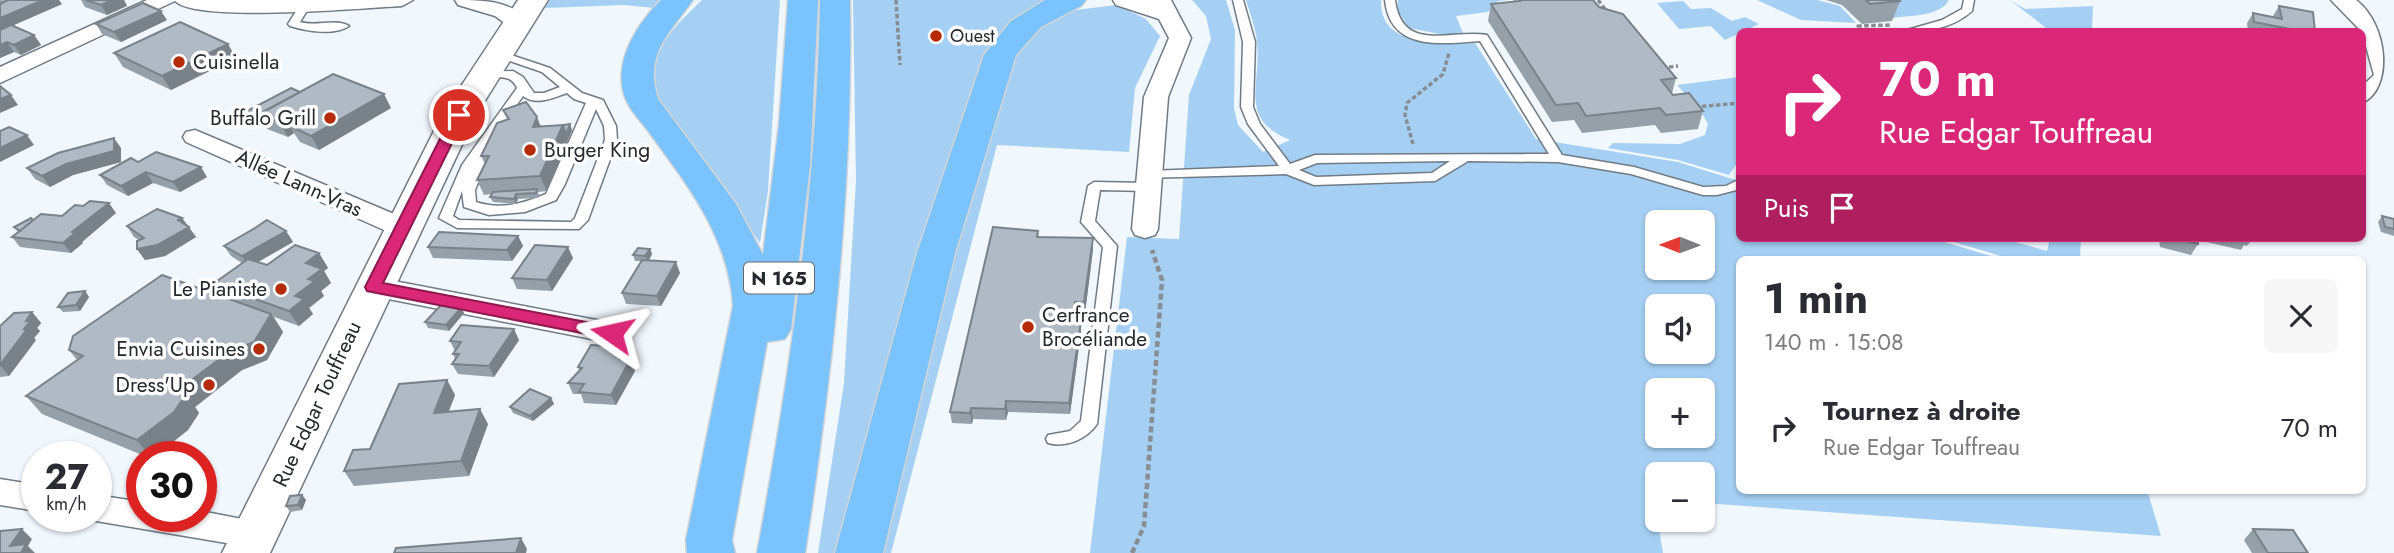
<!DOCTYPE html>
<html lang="fr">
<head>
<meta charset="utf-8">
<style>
	body { margin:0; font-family:Jost,sans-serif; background:#f7f7f7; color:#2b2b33; height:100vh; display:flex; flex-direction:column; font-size:26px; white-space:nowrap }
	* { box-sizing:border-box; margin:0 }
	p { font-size:23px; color:#7c7c81 }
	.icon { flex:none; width:38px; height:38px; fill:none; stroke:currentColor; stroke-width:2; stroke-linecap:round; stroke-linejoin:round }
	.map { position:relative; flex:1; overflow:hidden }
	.side { position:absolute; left:1736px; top:256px; width:630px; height:238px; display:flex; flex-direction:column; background:#fff; border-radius:10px; box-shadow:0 2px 5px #0004 }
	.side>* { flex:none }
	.guide { position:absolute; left:1736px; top:28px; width:630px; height:214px; border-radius:10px; box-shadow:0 2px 5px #0004; background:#db2777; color:#fff; overflow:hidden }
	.needle { width:46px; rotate:271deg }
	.fabs { position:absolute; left:1645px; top:210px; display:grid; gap:14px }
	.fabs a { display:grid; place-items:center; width:70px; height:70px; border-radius:10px; background:#fff; box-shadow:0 2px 5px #0004; font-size:35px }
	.speed { position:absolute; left:21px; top:441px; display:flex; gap:14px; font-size:35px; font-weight:700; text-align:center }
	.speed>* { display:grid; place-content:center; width:91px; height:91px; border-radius:50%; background:#fff; box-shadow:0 2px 5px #0004; line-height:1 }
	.speed small { font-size:18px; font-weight:400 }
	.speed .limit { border:10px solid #d22; background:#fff; color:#111 }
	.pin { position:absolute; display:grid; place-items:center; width:60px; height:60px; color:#fff; margin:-30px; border:4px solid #fff; border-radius:50%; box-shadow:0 2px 7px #0007 }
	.me { position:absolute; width:77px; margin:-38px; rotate:281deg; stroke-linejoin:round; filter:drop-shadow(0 0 5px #0008) }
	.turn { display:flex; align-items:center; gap:24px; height:147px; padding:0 28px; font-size:32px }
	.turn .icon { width:91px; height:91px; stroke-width:2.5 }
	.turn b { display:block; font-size:49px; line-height:60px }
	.then { display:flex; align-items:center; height:66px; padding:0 28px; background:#0003; gap:14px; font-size:26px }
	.round { display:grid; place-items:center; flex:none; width:74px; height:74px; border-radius:10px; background:#f7f7f7 }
	.headline { display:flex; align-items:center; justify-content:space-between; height:119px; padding:0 28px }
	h1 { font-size:42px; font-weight:700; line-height:52px }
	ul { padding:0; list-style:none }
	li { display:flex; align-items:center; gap:21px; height:105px; padding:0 28px }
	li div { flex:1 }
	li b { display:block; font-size:26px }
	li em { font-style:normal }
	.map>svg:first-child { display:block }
	.green { fill:#a5d0f4; fill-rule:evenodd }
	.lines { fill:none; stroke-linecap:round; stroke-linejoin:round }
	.lane-casing { stroke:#717b84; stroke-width:3 }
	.street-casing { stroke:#717b84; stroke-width:3 }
	.secondary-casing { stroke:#717b84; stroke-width:3 }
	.highway-casing { stroke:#d3d4d5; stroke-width:3 }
	.path-far1 { stroke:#888d92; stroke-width:3.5; stroke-dasharray:4.5 2.5; stroke-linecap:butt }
	.path { stroke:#888d92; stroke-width:4.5; stroke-dasharray:6 3.5; stroke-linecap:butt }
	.lane { fill:#fff; fill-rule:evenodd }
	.street { fill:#fff; fill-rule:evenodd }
	.secondary { fill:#fff; fill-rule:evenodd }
	.highway { fill:#7ac3fe; fill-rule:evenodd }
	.wall { fill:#96a0a9 }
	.shaded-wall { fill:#7a8289 }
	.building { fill:#afbac4; stroke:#7a8289; stroke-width:2 }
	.route { fill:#db2777; stroke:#8e194d; stroke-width:2 }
	.poi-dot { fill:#b62b07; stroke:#fff; stroke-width:2.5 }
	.labels { text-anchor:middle; stroke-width:7; stroke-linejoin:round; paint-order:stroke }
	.far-poi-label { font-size:18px; fill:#25292d; stroke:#fff; text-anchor:start }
	.shield { fill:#fff; stroke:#66696c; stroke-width:2 }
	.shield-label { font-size:19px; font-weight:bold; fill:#25292d }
	.poi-label { font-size:21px; fill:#25292d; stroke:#fff; text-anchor:end }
	.street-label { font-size:21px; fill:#25292d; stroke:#fff }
</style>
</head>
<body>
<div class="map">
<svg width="2394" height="553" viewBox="0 0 2394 553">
	<rect width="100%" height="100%" fill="#f0f7fd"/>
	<g class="green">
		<polygon points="550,0 663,0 655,8 624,5 545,8"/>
		<path d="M702 0H780L768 191 760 243 658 100C646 52 669 32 702 0Z"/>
		<polygon points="853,0 1050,0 1075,10 1117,5 1146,19 1160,36 1135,88 1129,152 997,145 891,553 818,553 844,383 856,180"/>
		<path d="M1192 0H1226L1235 30 1234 108 1238 125 1263 152 1290 140C1237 119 1262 84 1257 42 1256 28 1250 14 1246 0H1381C1379 48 1441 44 1475 43L1536 139 1678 162 1739 181 1740 238H1931L2001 259H1740V490H2147L2161 536 1703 503V474H1657V499L1654 500 1663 553H1090L1127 237 1179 239 1189 95 1211 39 1206 16ZM1657 222H1703V268H1657ZM1657 306H1703V352H1657ZM1657 390H1703V436H1657Z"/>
		<polygon points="1398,0 1508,0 1498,1 1488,12 1456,16 1463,33 1445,35 1409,28 1397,10"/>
		<polygon points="1757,0 1817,0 1840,6 1856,23 1801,20"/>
		<path d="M1875 0H1949C1940 17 1910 15 1893 18Z"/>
		<polygon points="2010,0 2025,9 2093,6 2092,31 2050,31"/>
		<polygon points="1683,1 1691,9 1711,8 1732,21 1745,17 1759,24 1725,40 1711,26 1679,29 1657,3"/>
		<polygon points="1739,77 1739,160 1729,175 1678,160 1608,148 1613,143 1680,144 1705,135 1708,124 1700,110 1677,85"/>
		<polygon points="1940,238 2001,238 2047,251 2050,238 2081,238 2080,259 2011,259"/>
	</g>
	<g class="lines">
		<g class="lane-casing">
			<g id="lane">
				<path d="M1233 0H1243L1255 42 1253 107 1260 124 1290 164 1315 155 1549 154 1480 41C1440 44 1390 51 1385 0H1395C1402 54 1451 29 1487 35L1562 155 1634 167 1703 187 1726 186 1740 179V189L1717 195H1703L1631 174 1558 162 1468 161 1435 181 1314 185 1286 174 1143 178 1142 175 1143 172 1148 171 1279 166 1248 124 1241 107 1243 42ZM1450 161 1432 173 1316 177 1299 170 1317 163Z"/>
				<path d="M1964 0H1974L1972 11C1952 29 1926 32 1900 32L1942 20 1962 9Z"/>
				<path d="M306 1 311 4 300 22C316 27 336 18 349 26 334 36 306 31 290 26L288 24 302 2Z"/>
				<path d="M495 55H511L550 68 582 93 603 100 616 126 617 140 588 220 579 229 457 228 439 218 462 165 517 88C509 70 493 82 480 74L482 72 513 71 523 77 534 93H544L560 87 542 72 510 61 491 60 489 58ZM567 93 574 99 586 103 546 194C523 204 500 210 476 202L475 190 492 149 488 146 523 96C536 106 553 98 567 93ZM596 109 604 126 605 140 575 218 571 222 459 220 453 216 462 191 464 207 489 215 525 212 556 200 565 184Z"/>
				<path d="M1094 182 1148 183 1154 187 1148 191 1100 190 1095 221 1117 246 1097 424C1087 439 1066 448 1048 443L1046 439 1048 435 1070 431 1081 421 1103 247 1081 222 1088 186Z"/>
			</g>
		</g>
		<g class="street-casing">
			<g id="street">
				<path d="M147 0H413L402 6C365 8 196 23 175 1L0 83V67Z"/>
				<path d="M455 0C481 0 512 0 529 22L526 27H510L495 16 458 5Z"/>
				<polygon points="1113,0 1171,0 1191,38 1168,97 1158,229 1155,235 1145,238 1135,235 1132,229 1144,97 1169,38 1159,19 1116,5"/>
				<path d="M2331 0H2356C2388 24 2394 89 2362 103V86L2374 75 2362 32Z"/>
				<polygon points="195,130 413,222 416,228 413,234 403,237 393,234 186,142 183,137 186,132"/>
				<polygon points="373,277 612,323 622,326 627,333 622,340 612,343 363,294 359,287 363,280"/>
				<polygon points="0,479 37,485 37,511 0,505"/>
				<polygon points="96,495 142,502 142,516 201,516 201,511 268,524 273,534 268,544 256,548 96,521 84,516 96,516"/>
			</g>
		</g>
		<g class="secondary-casing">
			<polygon id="secondary" points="518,0 548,0 476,115 270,553 222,553 442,115"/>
		</g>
		<g class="highway-casing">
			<g id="highway">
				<path d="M661 0H693C669 34 644 53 658 99L736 204 763 255 779 124 788 0H818L810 165 791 329 785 339 767 342 732 540 735 553H687L686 540 733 306C729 239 690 188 651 135 640 119 624 106 622 85 618 54 640 21 661 0Z"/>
				<path d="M820 0H850C853 186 833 369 805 553H757C791 370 817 187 820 0Z"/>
				<polygon points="1045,0 1086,0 1081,6 1041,27 1016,55 955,253 883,553 835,553 917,253 984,55 1011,21"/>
			</g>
		</g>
		<g class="path-far1">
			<polyline points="896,0 900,65"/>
			<polyline points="1598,0 1608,13"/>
			<polyline points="1863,32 1858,26 1890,25"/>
			<polyline points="1662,68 1678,66"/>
			<polyline points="1695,107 1740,103"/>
			<polyline points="1413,144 1405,115 1407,103 1443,74 1449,53"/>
		</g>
		<polyline class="path" points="1132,553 1144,526 1162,280 1152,250"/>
		<use href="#lane" class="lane"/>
		<use href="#street" class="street"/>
		<use href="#secondary" class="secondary"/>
		<use href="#highway" class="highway"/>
	</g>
	<g class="wall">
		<polygon points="0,0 62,4 12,26 34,35 41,45 21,55 14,52 0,58"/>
		<polygon points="81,0 124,0 127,6 107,15 85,7"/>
		<polygon points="1513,0 1593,0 1599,7 1676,78 1672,93 1673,95 1703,111 1698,129 1661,133 1655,125 1582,133 1574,120 1552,122 1488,21 1491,4 1513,2"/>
		<polygon points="1826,0 1899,0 1900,1 1892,21 1862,24 1842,5"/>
		<polygon points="2279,6 2315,32 2248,32 2247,23 2253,13 2273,17 2273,16"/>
		<polygon points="167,20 121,42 102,34 96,24"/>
		<polygon points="114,53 236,58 171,90 123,67"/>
		<polygon points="300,92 391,108 319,150 300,142 294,133 288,137 267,129 264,122 250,117 247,111"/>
		<polygon points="503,110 541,126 570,124 572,130 547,191 538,192 539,195 538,198 518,199 516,204 493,202 490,197 491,194 484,195 477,180 485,164 481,156 508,120"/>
		<polygon points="121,148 121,162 73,175 50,187 35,179 27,168"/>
		<polygon points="138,162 207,177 180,192 153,183 128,196 107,185 100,175"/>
		<polygon points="116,213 82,242 83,243 71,253 20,247 12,237 18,232 14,227 33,220 62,216"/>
		<polygon points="2382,216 2394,219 2394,236 2381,232 2378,222"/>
		<polygon points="182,218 196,237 165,256 145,260 137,249 139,240 134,237 127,226"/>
		<polygon points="286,231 293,242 258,262 267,265 319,253 328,268 324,271 331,283 321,291 324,296 309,308 313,314 299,326 274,317 283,332 267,360 242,370 195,407 199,413 188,430 154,457 147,457 42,414 26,396 77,360 69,350 221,296 213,284 242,263 231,256 224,246"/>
		<polygon points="1038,231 1039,237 1093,238 1093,249 1085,313 1081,312 1081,332 1070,414 1008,412 1006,420 973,419 972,424 952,423 950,412"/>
		<polygon points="518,236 523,246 512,261 433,258 428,247"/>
		<polygon points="2159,238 2253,238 2247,246 2244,245 2241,250 2198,240 2198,244 2191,255 2160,247"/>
		<polygon points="650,249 652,254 648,261 680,273 661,306 626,304 622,293 641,261 635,261 633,255"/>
		<polygon points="573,258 552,291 517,289 512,278"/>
		<polygon points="85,291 89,297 80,311 63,312 58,307"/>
		<polygon points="461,308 464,313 449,331 428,328 425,322"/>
		<polygon points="32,312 41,323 37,328 40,331 34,338 36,340 9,376 0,377 0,326"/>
		<polygon points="519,340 494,377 458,374 452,364 455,359 453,354 455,351 450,341"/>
		<polygon points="627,347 632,358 631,360 635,371 616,405 584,403 581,394 573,394 568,383 579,370 578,367"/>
		<polygon points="447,380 455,395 449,411 488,424 469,476 354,486 344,471"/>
		<polygon points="551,398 554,404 533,421 513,413 510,407"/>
		<polygon points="302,495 306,500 302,510 290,512 286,506"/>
		<polygon points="2253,529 2308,553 2252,553 2244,540"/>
	</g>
	<g class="shaded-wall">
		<polygon points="43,0 59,0 62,4 0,31 0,18"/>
		<polygon points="112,0 124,0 127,6 107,15 101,5"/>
		<polygon points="161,11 167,20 121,42 114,32"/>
		<polygon points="34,35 41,45 21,55 14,45"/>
		<polygon points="7,42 14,52 0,58 0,45"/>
		<polygon points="228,44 236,58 171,90 162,76"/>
		<polygon points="384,94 391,108 319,150 311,136"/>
		<polygon points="11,95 18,105 0,113 0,99"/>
		<polygon points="537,117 543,132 533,127"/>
		<polygon points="286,119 294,133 288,137 280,123"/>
		<polygon points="570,124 572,130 547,191 540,176 563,125"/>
		<polygon points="27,135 34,145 0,162 0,148"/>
		<polygon points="114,138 121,148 121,162 73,175 50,187 42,176"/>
		<polygon points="201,167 207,177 180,192 173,182"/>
		<polygon points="146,172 153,183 128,196 121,186"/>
		<polygon points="516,194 518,199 516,204 514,199"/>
		<polygon points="109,203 116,213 82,242 83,243 71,253 63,243 72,232"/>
		<polygon points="182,218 196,237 165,256 145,260 137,249"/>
		<polygon points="286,231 293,242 249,267 242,256"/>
		<polygon points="518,236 523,246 512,261 507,250"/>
		<polygon points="1093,238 1093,249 1085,313 1084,302"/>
		<polygon points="568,247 573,258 552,291 547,280"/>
		<polygon points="650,249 652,254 648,262 645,256"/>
		<polygon points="319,253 328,268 324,271 331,283 321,291 324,296 309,308 313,314 299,326 289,311 295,296 308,279 306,263"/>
		<polygon points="676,262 680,273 661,306 657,296"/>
		<polygon points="85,291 89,297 80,311 76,305"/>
		<polygon points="461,308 464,313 449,331 446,325"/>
		<polygon points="1081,311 1081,332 1070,414 1069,403"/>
		<polygon points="32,312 41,323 37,328 40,331 34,338 36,340 9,376 0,365 26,321"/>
		<polygon points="271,314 283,332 267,360 242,370 195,407 199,413 188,430 154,457 150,457 137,440 177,391"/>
		<polygon points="514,329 519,340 494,377 489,366"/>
		<polygon points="627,347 632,358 631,360 635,371 616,405 611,395 620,359"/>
		<polygon points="447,380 455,395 442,428 434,413"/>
		<polygon points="551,398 554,404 533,421 530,416"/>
		<polygon points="1006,401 1008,412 1006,420 1005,409"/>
		<polygon points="971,408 973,419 972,424 970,413"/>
		<polygon points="480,409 488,424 469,476 461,461"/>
		<polygon points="302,495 306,500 302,510 298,505"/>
		<polygon points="22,529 32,539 28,546 35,553 18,553 10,546"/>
		<polygon points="521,538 527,549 526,553 516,553"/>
	</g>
	<g class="building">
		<polygon points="8,0 43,0 0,18 0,4"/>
		<polygon points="86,0 112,0 101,5"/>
		<polygon points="1519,0 1593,0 1599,7 1623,14 1676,78 1661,80 1673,95 1689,93 1703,111 1666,115 1660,108 1586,116 1578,103 1556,105 1491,4 1520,1"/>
		<polygon points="1866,0 1899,0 1900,1 1870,4"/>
		<polygon points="143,3 161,11 114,32 96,24"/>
		<polygon points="2279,6 2313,12 2315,32 2290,32 2290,29 2254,22 2253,13 2282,19"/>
		<polygon points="180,22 228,44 162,76 114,53"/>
		<polygon points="11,25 34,35 14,45 7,42 0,45 0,30"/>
		<polygon points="333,74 384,94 311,136 292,127 298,124 286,119 280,123 259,114"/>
		<polygon points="0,86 11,95 0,99"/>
		<polygon points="291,88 300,92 259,114 260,117 247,111"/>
		<polygon points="526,102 537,117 533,127 563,125 540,176 477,180 489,156 481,156 497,123 509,119 503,110"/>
		<polygon points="570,124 566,134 563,125"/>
		<polygon points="9,127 27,135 0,148 0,131"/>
		<polygon points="114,138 114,151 66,164 42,176 27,168 58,153"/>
		<polygon points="156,152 201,167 173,182 146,172 121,186 100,175 131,158 138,162"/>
		<polygon points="537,189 536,193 516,194 514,199 490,197 493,192"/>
		<polygon points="90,201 109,203 72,232 75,233 63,243 12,237 41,214 62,216 75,205 83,206"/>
		<polygon points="157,209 182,218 178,220 189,227 157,245 137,249 137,241 144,238 127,226"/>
		<polygon points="2382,216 2394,219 2394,229 2385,227"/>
		<polygon points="31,218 33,220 20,231 14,227"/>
		<polygon points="267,220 286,231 242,256 224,246 255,228"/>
		<polygon points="993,227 1038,231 1037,237 1093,238 1084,302 1075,302 1074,311 1081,311 1081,321 1069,403 1006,401 1005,409 971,408 970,413 950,412"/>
		<polygon points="439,232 518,236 507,250 428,247"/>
		<polygon points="2173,238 2197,238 2198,244"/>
		<polygon points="295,245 319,253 306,263 322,269 308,279 315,281 295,296 304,299 289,311 213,284 248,259 267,265"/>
		<polygon points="535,245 568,247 547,280 512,278"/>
		<polygon points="638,248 650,249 645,256 633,255"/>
		<polygon points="642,260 676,262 657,296 622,293"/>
		<polygon points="162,275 271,314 254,342 229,352 177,391 186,394 174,412 137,440 26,396 83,356 69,350 73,336"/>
		<polygon points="85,291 76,305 58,307 68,293"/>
		<polygon points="441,305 461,308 446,325 425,322"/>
		<polygon points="32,312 26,321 31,320 24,329 27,329 0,365 0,326 14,313"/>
		<polygon points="461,325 514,329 489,366 452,364 459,354 453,354 461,342 450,341"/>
		<polygon points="591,345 627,347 620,359 630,360 611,395 579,392 584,384 568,383 582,368 578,367"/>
		<polygon points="447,380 434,413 480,409 461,461 344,471 353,450 370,449 399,384"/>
		<polygon points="530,389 551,398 530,416 510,407"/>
		<polygon points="302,495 298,505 286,506 290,496"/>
		<polygon points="22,529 10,546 26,544 21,553 0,553 0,531"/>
		<polygon points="2253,529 2293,530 2308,553 2268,553"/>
		<polygon points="521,538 516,553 394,553 396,548"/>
	</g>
	<polygon class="route" points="459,111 466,115 383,283 612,327 620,333 618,337 612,339 367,291 365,287 452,115"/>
	<g class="poi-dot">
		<circle cx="936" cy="36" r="7"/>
		<circle cx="179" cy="62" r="7"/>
		<circle cx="330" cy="118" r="7"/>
		<circle cx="530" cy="150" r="7"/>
		<circle cx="281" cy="289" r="7"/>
		<circle cx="1028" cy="327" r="7"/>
		<circle cx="259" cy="349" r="7"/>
		<circle cx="209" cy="385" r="7"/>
	</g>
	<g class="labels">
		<g class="far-poi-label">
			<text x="950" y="42">Ouest</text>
		</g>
		<rect class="shield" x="744" y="262.5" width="70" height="31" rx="5"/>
		<g class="shield-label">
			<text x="779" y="285">N 165</text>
		</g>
		<g class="poi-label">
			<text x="193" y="69" text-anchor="start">Cuisinella</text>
			<text x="316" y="125">Buffalo Grill</text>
			<text x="544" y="157" text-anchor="start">Burger King</text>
			<text x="267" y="296">Le Pianiste</text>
			<text x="1042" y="322" text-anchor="start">Cerfrance<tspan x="1042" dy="24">Brocéliande</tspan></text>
			<text x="245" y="356">Envia Cuisines</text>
			<text x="195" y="392">Dress'Up</text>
		</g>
		<g class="street-label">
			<text transform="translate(299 183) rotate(24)" y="7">Allée Lann-Vras</text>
			<text transform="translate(317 404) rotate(-65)" y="7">Rue Edgar Touffreau</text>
		</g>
	</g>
</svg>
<div class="fabs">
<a><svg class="needle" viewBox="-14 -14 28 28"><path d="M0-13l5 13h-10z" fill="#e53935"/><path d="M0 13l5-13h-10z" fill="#7c7c81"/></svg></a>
<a><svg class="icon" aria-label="sound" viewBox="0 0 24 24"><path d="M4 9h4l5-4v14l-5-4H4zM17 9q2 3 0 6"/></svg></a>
<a>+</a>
<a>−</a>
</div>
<div class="speed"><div>27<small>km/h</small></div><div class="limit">30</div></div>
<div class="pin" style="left:459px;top:115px;background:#d93025"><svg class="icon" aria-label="arrive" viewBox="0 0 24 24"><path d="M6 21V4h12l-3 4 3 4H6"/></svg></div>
<svg class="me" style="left:612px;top:333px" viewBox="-20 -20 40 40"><path d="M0-17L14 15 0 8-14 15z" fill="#db2777" stroke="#fff" stroke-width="4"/></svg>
<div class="guide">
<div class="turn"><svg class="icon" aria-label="right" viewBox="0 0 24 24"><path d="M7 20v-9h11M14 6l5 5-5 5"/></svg><div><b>70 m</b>Rue Edgar Touffreau</div></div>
<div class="then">Puis<svg class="icon" aria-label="arrive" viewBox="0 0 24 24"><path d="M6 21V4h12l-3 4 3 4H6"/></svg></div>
</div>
<section class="side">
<div class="headline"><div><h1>1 min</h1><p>140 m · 15:08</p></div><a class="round"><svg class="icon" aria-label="close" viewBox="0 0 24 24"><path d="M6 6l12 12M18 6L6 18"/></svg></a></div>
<ul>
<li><svg class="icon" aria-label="right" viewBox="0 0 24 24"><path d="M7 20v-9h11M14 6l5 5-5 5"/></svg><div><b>Tournez à droite</b><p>Rue Edgar Touffreau</p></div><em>70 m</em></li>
</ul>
</section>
</div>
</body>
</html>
